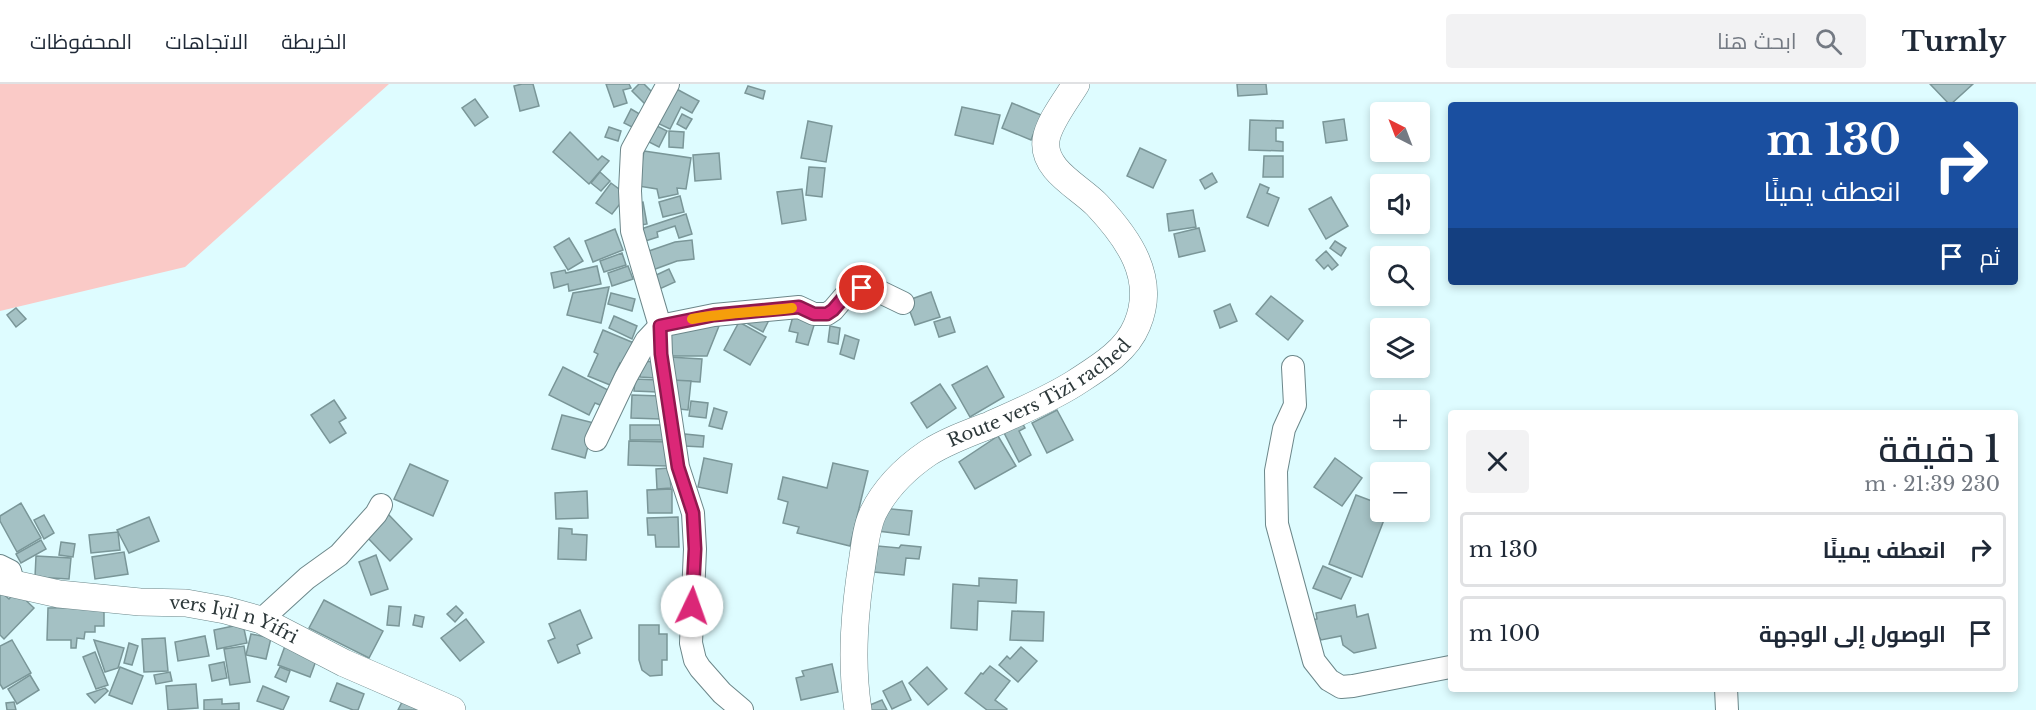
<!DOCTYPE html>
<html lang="ar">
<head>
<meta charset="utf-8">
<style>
	body { margin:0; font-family:"Libre Baskerville",Cairo,serif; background:#f2f2f3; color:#1f2937; direction:rtl; height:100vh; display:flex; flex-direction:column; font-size:22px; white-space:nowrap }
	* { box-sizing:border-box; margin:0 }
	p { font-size:20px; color:#747a83 }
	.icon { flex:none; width:33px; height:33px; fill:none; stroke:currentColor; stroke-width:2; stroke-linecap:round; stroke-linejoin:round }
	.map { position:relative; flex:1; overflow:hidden; direction:ltr }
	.panel { position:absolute; left:1448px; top:326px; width:570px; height:282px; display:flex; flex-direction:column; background:#fff; border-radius:6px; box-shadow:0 3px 9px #0003; direction:rtl }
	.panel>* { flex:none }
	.guide { position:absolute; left:1448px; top:18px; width:570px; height:183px; border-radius:6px; box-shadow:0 3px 9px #0003; direction:rtl; background:#1a4fa0; color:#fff; overflow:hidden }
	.needle { width:39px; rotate:318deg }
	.controls { position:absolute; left:1370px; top:18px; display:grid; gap:12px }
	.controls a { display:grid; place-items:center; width:60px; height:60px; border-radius:6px; background:#fff; box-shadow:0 3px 9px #0003; font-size:30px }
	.pin { position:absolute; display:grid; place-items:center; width:51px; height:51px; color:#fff; margin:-26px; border:3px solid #fff; border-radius:50%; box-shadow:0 2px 6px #0007 }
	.me { position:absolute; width:66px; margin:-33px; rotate:3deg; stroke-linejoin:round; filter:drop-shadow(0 0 4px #0008) }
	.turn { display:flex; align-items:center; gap:21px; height:126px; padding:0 18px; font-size:27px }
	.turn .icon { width:78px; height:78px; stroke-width:2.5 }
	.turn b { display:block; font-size:42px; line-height:51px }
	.then { display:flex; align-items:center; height:57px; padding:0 18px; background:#0003; gap:12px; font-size:22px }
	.round { display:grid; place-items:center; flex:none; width:63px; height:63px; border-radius:6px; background:#f2f2f3 }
	.summary { display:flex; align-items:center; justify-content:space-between; height:102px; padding:0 18px }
	h1 { font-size:36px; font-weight:600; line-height:45px }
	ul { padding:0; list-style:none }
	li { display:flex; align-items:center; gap:18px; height:75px; margin:0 12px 9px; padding:0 6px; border:3px solid #e0e1e3; border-radius:6px }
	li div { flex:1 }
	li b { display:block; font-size:22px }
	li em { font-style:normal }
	header { display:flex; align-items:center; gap:36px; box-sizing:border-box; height:84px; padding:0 30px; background:#fff; border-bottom:2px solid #e0e1e3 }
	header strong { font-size:28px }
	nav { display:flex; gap:33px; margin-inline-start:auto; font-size:21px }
	.search { width:420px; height:54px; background:#f2f2f3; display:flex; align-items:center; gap:15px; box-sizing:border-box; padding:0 21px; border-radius:6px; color:#747a83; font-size:22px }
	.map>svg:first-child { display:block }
	.green { fill:#facac7 }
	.building { fill:#a4c1c4; stroke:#7a9698; stroke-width:1.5 }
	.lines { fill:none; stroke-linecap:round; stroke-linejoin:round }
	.minor-casing { stroke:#6c878a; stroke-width:24 }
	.major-casing { stroke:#6c878a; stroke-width:28 }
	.minor { stroke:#fff; stroke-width:22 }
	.major { stroke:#fff; stroke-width:27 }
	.route-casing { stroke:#8e194d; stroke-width:15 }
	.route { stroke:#db2777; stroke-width:10 }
	.slow { stroke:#f59e0b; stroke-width:10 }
	.labels { text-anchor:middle; stroke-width:6; stroke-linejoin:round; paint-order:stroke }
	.street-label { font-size:18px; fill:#2d383a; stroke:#fff }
</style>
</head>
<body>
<header>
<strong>Turnly</strong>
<div class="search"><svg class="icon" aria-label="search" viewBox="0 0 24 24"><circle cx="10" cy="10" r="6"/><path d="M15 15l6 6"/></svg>ابحث هنا</div>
<nav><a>الخريطة</a><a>الاتجاهات</a><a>المحفوظات</a></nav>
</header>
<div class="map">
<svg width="2036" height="626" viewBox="0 0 2036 626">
	<rect width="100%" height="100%" fill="#defcff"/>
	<polygon class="green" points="0,0 389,0 185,183 0,227"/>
	<g class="building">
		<polygon points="522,0 533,0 539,22 520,27 514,2"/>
		<polygon points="606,0 629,0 631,4 623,6 627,19 614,23"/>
		<polygon points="639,0 644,0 657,13 647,22 632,7"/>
		<polygon points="1237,0 1266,0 1267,10 1238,12"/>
		<polygon points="1930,0 1973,0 1950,21"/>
		<polygon points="671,2 699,17 692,29 681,23 670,45 653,37"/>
		<polygon points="748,2 765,7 763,15 745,9"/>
		<polygon points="475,15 488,33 475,42 462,24"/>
		<polygon points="1012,19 1041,31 1031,56 1002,44"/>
		<polygon points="962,23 1000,31 993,60 955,51"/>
		<polygon points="631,25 643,32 636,45 624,39"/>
		<polygon points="682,30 692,35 686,45 677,40"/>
		<polygon points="1344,35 1347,56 1326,59 1323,38"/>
		<polygon points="1250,36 1283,37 1283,44 1276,44 1276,57 1283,58 1283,67 1249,66"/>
		<polygon points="808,37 832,42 826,78 801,74"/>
		<polygon points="651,39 667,47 659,63 643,55"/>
		<polygon points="609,43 621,47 618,57 605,53"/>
		<polygon points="669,47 684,48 683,64 669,63"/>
		<polygon points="570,48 598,76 602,72 609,77 589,100 553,68"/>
		<polygon points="1140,64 1166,76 1153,104 1127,92"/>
		<polygon points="644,67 691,74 686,105 677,104 678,110 659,114 657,105 638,102"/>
		<polygon points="719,69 721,95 695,97 693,71"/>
		<polygon points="1264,72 1283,72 1283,93 1263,93"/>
		<polygon points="809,83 825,84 822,113 806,111"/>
		<polygon points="600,88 610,97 601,107 591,99"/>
		<polygon points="1212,89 1217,98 1205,105 1200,96"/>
		<polygon points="611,99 627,111 612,130 596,119"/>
		<polygon points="1260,100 1269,104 1267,109 1279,114 1268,142 1247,133"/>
		<polygon points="802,105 806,136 782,140 777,108"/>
		<polygon points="680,112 684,128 663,133 659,118"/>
		<polygon points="1331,113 1348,142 1326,155 1309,125"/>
		<polygon points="643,118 647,140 636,142 632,120"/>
		<polygon points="1193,126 1196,143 1169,147 1167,130"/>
		<polygon points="686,130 692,150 679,154 675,142 657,148 658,153 639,159 635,147"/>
		<polygon points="1199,144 1205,167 1179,173 1174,150"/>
		<polygon points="615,145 623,166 593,178 585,157"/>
		<polygon points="569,154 583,177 568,186 554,163"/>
		<polygon points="692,156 694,175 677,177 650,187 643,169 675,158"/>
		<polygon points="1335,157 1346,164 1341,172 1330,164"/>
		<polygon points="1326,167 1338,181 1332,186 1328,181 1324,185 1316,176"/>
		<polygon points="622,169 626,181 604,188 600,177"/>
		<polygon points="597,182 601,200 569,207 568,200 554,204 551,189 565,186 566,189"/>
		<polygon points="628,182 633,195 612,202 608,189"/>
		<polygon points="669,185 675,198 655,207 650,194"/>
		<polygon points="609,203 601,239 567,231 573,209"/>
		<polygon points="931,208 940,233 915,241 906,217"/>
		<polygon points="611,209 635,215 632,227 608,220"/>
		<polygon points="1271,212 1303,237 1288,256 1256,230"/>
		<polygon points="1230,220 1237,237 1220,244 1214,227"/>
		<polygon points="16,224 26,235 16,243 7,231"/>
		<polygon points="614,232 637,242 632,255 609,244"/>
		<polygon points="793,232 815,238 808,261 796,258 798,249 789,247"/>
		<polygon points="950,233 955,248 939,253 934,238"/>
		<polygon points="770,234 763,248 741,236"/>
		<polygon points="739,238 766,253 750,281 724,266"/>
		<polygon points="669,241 719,242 707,272 669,272"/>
		<polygon points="830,242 840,244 838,260 828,258"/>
		<polygon points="603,246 634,259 625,281 620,279 610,301 588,292 598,270 594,268"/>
		<polygon points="845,251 859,256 854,275 840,270"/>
		<polygon points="669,273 702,275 700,298 667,296"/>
		<polygon points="640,277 656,278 656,294 640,293"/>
		<polygon points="987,282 1004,313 970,333 952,301"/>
		<polygon points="563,283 608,306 600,321 595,319 589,331 549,311"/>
		<polygon points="635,295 658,296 657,308 634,307"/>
		<polygon points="672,296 691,297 688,326 670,324"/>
		<polygon points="940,300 956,324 927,344 911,319"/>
		<polygon points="632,311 661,312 660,335 631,334"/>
		<polygon points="334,316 346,334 339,338 346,349 330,359 311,331"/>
		<polygon points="691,317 708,319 706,334 689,332"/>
		<polygon points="714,324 727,328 722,345 709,342"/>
		<polygon points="1057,326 1073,356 1047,369 1032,339"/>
		<polygon points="1425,326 1428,334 1419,338 1419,329"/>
		<polygon points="562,331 594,339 585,374 552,365"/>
		<polygon points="1018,331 1025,344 1019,347 1031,371 1019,378 1000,341"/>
		<rect x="630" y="341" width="37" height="15"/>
		<polygon points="685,350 704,352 703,363 684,362"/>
		<polygon points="998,352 1016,382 975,405 959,378"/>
		<polygon points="629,357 669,358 668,382 628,381"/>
		<polygon points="704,374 732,380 727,409 698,403"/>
		<polygon points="1335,374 1362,394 1342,422 1314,403"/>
		<polygon points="833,379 868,387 850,462 797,449 799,443 783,439 788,418 778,415 783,393 827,404"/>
		<polygon points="410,380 448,397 433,432 394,415"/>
		<polygon points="669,384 671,404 657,405 656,385"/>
		<polygon points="672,405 672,429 648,429 647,406"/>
		<polygon points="587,407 588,434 556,435 555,409"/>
		<polygon points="1356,411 1380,420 1380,428 1387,428 1362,493 1329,480"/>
		<polygon points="21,419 41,454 17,468 0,437 0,432"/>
		<polygon points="881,424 912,427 909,451 878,447"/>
		<polygon points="388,430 412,455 390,477 366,452"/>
		<polygon points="44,431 54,449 44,455 34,436"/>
		<polygon points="149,433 159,457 129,469 117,446"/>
		<polygon points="678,433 679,463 656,463 655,451 648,451 647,434"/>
		<polygon points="559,444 572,445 572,450 587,451 586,476 558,475"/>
		<polygon points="118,448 120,466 91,469 89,451"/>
		<polygon points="41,456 46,465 21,479 16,470"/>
		<polygon points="61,458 75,460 73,473 59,471"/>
		<polygon points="901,461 921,463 919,475 906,474 904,491 874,488 878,462 899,464"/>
		<polygon points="124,468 128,490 95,495 92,473"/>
		<polygon points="376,471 388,505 371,511 359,478"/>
		<polygon points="36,472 71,474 69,495 35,493"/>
		<polygon points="1323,482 1351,494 1341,515 1313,504"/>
		<polygon points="979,494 1017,496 1016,519 978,517 977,546 951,544 953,500 979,502"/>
		<polygon points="0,507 9,515 16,507 34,524 4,555 0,551"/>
		<polygon points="324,516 383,547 369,574 309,544"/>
		<polygon points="1355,521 1357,533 1368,530 1376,564 1354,569 1343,561 1341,552 1321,556 1320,554 1315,555 1311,536 1317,535 1316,529"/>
		<polygon points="389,522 401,523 399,542 387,541"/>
		<polygon points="456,522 463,529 455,538 447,530"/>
		<polygon points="104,523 104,542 95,542 95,548 85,548 84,555 77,554 76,564 71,564 71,556 47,556 48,524"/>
		<polygon points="580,526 592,554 577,561 580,569 558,579 548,557 555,554 549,540"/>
		<polygon points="1012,527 1044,528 1043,557 1010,556"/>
		<polygon points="415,531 424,533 422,543 413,541"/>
		<polygon points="466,535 484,558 460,577 441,554"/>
		<polygon points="243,540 247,559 217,565 214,546"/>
		<polygon points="639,541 659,541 659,550 667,550 667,576 662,576 662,591 650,592 642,586 639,576"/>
		<polygon points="251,550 271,554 266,575 246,571"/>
		<polygon points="205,552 209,572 178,577 175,558"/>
		<polygon points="165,554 168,587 144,588 142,555"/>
		<polygon points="12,556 31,589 3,605 0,600 0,562"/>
		<polygon points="94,556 124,564 118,584 105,588"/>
		<polygon points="129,559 138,562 132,581 124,579"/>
		<polygon points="244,562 250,598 230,601 224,565"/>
		<polygon points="285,562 317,574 310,593 278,581"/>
		<polygon points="1021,563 1037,577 1018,598 999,581 1007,572 1010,575"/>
		<polygon points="95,568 108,601 96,605 83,573"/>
		<polygon points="224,578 227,594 212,597 209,581"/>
		<polygon points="832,580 838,608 801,616 796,594 804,592 802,587"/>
		<polygon points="990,582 1010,597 995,616 1007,625 1006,626 987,626 965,609 981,589 983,590"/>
		<polygon points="120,583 143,592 132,620 109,611"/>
		<polygon points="280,583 290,587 286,598 275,593"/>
		<polygon points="927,583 947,605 928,621 909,599"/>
		<polygon points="170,588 172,597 156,600 154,591"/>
		<polygon points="30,591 39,606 17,620 8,605"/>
		<polygon points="902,597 911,616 892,625 883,607"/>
		<polygon points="337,599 364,610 358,626 353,626 330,617"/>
		<polygon points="196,600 198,624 168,626 166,602"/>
		<polygon points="263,602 289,613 283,626 257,617"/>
		<polygon points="105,604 108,607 95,619 87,610"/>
		<polygon points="222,615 222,620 239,619 239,626 204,626 204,616"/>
		<polygon points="403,616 422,626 398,626"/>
		<polygon points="882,616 887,626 872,626 870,621"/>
		<polygon points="14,618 16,626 7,626 6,619"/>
	</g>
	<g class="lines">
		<g class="minor-casing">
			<g id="minor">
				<polyline points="668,0 632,66 630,107 632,147 660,242 661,270 678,383 693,429 695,465 691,559 695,576 700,584 722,609 742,626"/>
				<polyline points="1293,283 1295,321 1284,345 1276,387 1277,440 1314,577 1329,596 1341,603 1353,602 1450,583"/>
				<polyline points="596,356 626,293 646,257 660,242 714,231 799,223 814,230 827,230 833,226 845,212 862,204 870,203 903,219"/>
				<polyline points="0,482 10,487 13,498"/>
				<polyline points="261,536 307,494 339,471 376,430 381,421"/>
				<polyline points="1726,604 1727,626"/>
			</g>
		</g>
		<g class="major-casing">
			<g id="major">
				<path id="s1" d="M0 497 59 510 140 518 186 519 225 526 261 536 344 579 452 626"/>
				<path id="s2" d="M858 626C850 575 855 523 863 473 865 458 867 442 873 429 885 405 906 384 928 369 947 357 969 349 990 341 1019 328 1048 316 1075 299 1098 284 1126 268 1137 241 1157 194 1128 154 1097 121 1080 103 1042 86 1046 56 1048 39 1067 15 1076 0"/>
			</g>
		</g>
		<use href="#minor" class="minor"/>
		<use href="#major" class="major"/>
	</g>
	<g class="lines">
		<g class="route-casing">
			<polyline id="route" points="692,522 695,465 693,429 678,383 661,270 660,242 714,231 799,223 814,230 827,230 833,226 845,212 862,204"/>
		</g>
		<use href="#route" class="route"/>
		<path class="slow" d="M692 235C725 229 758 228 792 224"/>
	</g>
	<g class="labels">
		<g class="street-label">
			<text dy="6" stroke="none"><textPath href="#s2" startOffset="408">Route vers Tizi rached</textPath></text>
			<text dy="6" stroke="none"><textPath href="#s1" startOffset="238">vers Iγil n Yifri</textPath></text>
		</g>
	</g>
</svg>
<div class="controls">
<a><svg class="needle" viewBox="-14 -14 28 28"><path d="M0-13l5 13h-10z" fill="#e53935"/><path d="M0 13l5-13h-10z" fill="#747a83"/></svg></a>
<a><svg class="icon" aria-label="sound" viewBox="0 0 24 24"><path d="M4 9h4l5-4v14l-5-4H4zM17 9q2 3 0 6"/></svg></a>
<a><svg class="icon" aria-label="search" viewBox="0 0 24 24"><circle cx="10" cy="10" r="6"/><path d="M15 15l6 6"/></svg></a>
<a><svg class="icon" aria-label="layers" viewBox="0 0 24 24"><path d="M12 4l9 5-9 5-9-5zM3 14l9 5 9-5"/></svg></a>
<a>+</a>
<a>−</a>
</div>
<div class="pin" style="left:862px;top:204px;background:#d93025"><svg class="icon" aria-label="arrive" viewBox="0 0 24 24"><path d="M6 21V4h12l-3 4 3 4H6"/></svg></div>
<svg class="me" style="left:692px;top:522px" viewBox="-20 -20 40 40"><circle r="19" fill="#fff"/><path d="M0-13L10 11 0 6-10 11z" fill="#db2777"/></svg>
<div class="guide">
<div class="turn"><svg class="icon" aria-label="right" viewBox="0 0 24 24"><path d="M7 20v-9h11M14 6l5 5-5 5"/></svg><div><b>130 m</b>انعطف يمينًا</div></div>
<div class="then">ثم<svg class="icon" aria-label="arrive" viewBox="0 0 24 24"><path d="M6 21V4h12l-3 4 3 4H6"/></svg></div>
</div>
<section class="panel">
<div class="summary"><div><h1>1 دقيقة</h1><p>230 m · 21:39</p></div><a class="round"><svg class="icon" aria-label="close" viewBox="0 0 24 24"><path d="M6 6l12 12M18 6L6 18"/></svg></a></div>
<ul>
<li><svg class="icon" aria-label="right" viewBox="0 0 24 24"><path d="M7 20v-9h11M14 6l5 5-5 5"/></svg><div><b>انعطف يمينًا</b></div><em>130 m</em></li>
<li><svg class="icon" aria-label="arrive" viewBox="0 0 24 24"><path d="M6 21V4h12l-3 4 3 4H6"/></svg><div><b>الوصول إلى الوجهة</b></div><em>100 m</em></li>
</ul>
</section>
</div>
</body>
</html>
